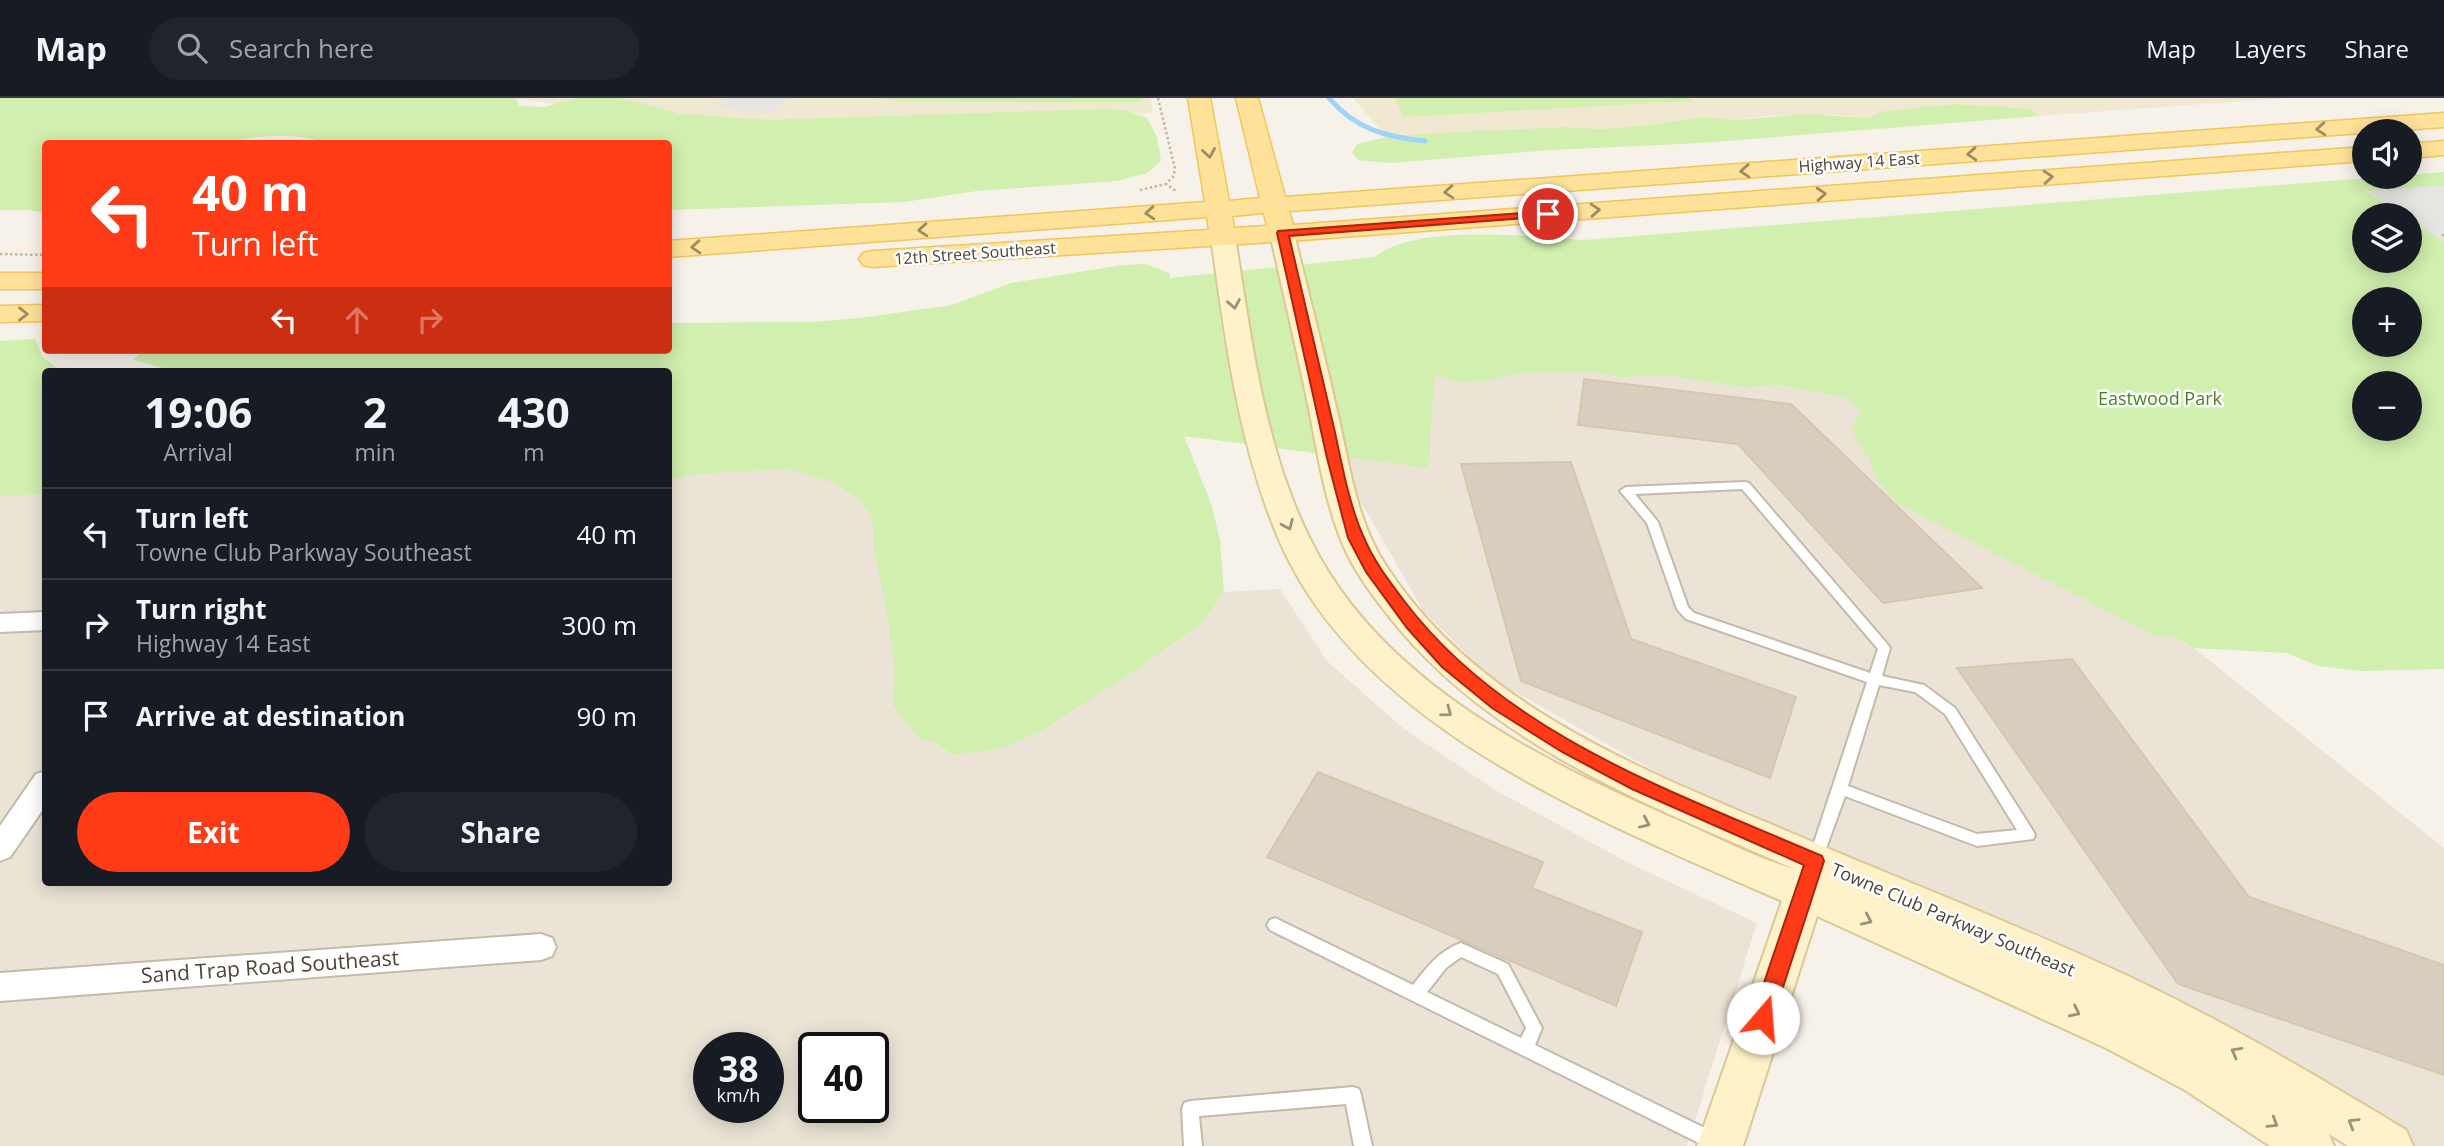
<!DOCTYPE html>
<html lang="en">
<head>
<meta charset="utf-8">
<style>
	body { margin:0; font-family:"Open Sans",sans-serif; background:#20242c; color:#f1f3f6; height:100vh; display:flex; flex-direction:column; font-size:26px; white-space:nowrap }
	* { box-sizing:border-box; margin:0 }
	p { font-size:23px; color:#9ea1a6 }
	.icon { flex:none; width:38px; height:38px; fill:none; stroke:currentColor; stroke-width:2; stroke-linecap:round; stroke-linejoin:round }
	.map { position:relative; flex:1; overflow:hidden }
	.drawer { position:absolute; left:42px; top:270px; width:630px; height:518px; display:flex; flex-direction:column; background:#171b24; border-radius:7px; box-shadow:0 4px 18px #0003 }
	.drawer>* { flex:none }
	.hud { position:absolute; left:42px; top:42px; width:630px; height:214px; border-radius:7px; box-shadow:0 4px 18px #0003; background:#ff3a17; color:#fff; overflow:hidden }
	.controls { position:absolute; left:2352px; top:21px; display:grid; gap:14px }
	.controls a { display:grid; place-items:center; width:70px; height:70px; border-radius:50%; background:#171b24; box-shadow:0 4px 18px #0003; font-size:35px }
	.speed { position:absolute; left:693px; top:934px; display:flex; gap:14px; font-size:35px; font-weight:700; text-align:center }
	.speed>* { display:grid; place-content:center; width:91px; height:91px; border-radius:50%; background:#171b24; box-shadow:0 4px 18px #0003; line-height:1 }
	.speed small { font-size:18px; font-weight:400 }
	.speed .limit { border:4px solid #111; border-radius:10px; background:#fff; color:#111 }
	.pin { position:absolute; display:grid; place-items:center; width:60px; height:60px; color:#fff; margin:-30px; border:4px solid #fff; border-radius:50%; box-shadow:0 2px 7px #0007 }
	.me { position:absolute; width:77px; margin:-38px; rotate:18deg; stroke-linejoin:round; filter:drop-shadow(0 0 5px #0008) }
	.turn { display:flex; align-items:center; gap:24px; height:147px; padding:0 35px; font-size:32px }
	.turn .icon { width:91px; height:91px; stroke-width:2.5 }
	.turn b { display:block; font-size:49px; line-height:60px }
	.lanes { display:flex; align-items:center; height:66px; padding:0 35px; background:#0003; justify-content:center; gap:35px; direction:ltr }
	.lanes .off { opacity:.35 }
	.eta { display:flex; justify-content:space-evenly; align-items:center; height:119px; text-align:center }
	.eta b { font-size:42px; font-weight:700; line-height:49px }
	.primary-button { display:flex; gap:14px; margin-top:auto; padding:14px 35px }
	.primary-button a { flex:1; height:80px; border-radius:42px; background:#ff3a17; color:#fff; font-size:28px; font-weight:700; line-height:80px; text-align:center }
	.primary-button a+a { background:#20242c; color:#f1f3f6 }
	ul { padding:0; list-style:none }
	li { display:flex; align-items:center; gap:21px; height:91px; padding:0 35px; border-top:2px solid #363941 }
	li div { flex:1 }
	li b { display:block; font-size:26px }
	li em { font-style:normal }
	header { display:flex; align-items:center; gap:42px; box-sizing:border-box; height:98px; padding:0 35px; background:#171b24; border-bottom:2px solid #363941 }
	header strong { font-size:33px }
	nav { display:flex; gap:38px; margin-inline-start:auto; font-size:24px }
	.search { width:490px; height:63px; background:#20242c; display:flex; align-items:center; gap:18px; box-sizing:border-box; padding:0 24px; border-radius:38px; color:#9ea1a6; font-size:26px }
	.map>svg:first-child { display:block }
	.residential { fill:#ebe4d6; fill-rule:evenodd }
	.education { fill:#f1e8d2 }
	.green { fill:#d1efae; fill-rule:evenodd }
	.parking { fill:#e7e5e1 }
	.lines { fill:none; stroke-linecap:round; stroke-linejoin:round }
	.stream { stroke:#9fd4f9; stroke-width:5 }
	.building { fill:#d9cebd; stroke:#d5c6af; stroke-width:2 }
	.lane-casing { stroke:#c3baaa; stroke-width:4 }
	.street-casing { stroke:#c3baaa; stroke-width:4 }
	.secondary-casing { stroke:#dbc894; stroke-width:4 }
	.primary-casing { stroke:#f1c55c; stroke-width:3 }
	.path { stroke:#c6b79a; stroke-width:2.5; stroke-dasharray:2.5 2.5; stroke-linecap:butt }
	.lane { fill:#fff; fill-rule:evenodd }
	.street { fill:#fff; fill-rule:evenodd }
	.secondary { fill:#fff2ca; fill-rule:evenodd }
	.primary { fill:#ffe299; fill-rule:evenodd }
	.oneway { stroke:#9c8b63 }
	.oneway2 { stroke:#9c9279 }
	.route { fill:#ff3a17; stroke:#a6260f; stroke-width:2 }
	.labels { text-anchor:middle; stroke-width:5; stroke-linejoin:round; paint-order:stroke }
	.far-street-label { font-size:16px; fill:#4b4336; stroke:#fff }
	.park-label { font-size:18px; fill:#478521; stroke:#fff }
	.street-label { font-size:18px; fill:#4b4336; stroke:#fff }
	.near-street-label { font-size:21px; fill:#4b4336; stroke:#fff }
</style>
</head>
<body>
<header>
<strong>Map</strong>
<div class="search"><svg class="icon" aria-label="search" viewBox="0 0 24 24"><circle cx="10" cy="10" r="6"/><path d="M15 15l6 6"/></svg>Search here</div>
<nav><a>Map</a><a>Layers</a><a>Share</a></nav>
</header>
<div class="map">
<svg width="2444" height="1048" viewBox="0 0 2444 1048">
	<rect width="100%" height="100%" fill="#f6f2e9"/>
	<g class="residential">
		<polygon points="1639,263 1871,304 1893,393 2194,550 2444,750 2444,1048 2405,1048 1714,707 1491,580 1424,514 1359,401 1346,359 1428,369 1435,271"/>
		<path d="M972 285 935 645 951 657 999 651 1040 634 1135 573 1202 525 1224 494 1280 491 1327 563 1404 631 1497 693 1629 765 1757 825 1687 1048H0V337L45 334 46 784H668L669 301ZM709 950H768V1010H709ZM814 950H873V1010H814Z"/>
	</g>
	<g class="education">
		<polygon points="513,0 1151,0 1152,15 737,30"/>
		<polygon points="1353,0 2286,0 2039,18 2030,11 1957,6 1884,13 1868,20 1835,17 1766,18 1738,22 1702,19 1658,26 1601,31 1566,29 1387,39"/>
	</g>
	<g class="green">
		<path d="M0 0H516L519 8 545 9 577 0H620L681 16 768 22 1102 11 1124 12 1147 20 1157 39 1161 63 1147 75 1117 83 977 93 904 104 669 112 668 46H330C299 34 254 36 223 46H46L45 115 28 112H0Z"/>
		<polygon points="877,0 1145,0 1137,5 902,3"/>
		<polygon points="1395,0 1688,0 1691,3 1404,19"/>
		<polygon points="1957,6 2030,11 2039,18 1701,45 1551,52 1390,65 1358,62 1352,54 1357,46 1387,39 1420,36 1566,29 1601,31 1658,26 1702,19 1738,22 1804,16 1868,20 1884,13"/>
		<path d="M2444 74V571L2361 573 2318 568 2287 555 2194 550 2174 539 2154 537 1900 407 1876 381 1870 361 1857 345 1852 327 1861 315 1847 300 1776 287 1743 289 1664 277 1621 279 1595 274 1517 275 1486 283 1456 284 1435 276 1428 370 1184 338 1211 405 1220 442 1224 494 1202 525 1135 573 1040 634 999 651 952 657 935 645 918 639 893 609 895 570 884 497 875 457 872 419 860 402 834 385 789 371 697 376 669 382 668 273H174L134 262 142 252H668L669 225 812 224 860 220 952 207 1011 185 1122 167 1146 166 1169 175 1170 180 1375 159C1416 125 1532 139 1584 142ZM2364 117H2410V163H2364ZM2364 201H2410V247H2364ZM2364 285H2410V331H2364Z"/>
		<polygon points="35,241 42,258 60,273 46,273 45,396 0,398 0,243"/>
	</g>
	<g class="parking">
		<polygon points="725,0 790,0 770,16 713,9"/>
		<polygon points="2444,87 2444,144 2410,122 2410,117 2403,117 2365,93"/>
	</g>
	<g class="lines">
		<path class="stream" d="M1329 0C1355 31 1386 39 1425 43"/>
	</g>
	<g class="building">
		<polygon points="1584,281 1791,306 1982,490 1883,505 1738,346 1578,327"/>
		<polygon points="1571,364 1631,541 1796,599 1770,680 1521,583 1461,366"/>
		<polygon points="2072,561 2249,799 2444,867 2444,977 2178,886 1957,570"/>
		<polygon points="1318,674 1543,764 1532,790 1642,834 1616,908 1267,759"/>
	</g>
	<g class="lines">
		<g class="lane-casing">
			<g id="lane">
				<path d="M1745 384 1749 385 1888 547 1890 550 1882 578 1924 587 1955 610 2033 733 2035 737 2033 741 1977 748 1845 698 1820 767 1815 769 1810 767 1808 763 1867 584 1686 521 1677 511 1647 425 1620 393 1626 389ZM1742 391 1878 551 1870 575 1694 515 1688 509 1658 424 1635 396ZM1879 587 1915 594 1945 616 2017 732 1977 736 1848 688Z"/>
				<path d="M1275 820 1413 887C1427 869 1439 853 1461 845L1508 866 1542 930 1535 947 1719 1037 1722 1043 1719 1048H1705L1270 832 1267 827 1270 822ZM1461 859 1498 876 1526 930 1521 940 1427 894 1446 870Z"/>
				<polygon points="1353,989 1359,991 1361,997 1372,1048 1354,1048 1346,1006 1199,1018 1202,1048 1184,1048 1182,1011 1184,1005 1190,1003"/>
			</g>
		</g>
		<g class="street-casing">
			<g id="street">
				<polygon points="46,514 46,532 0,534 0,516"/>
				<polygon points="46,673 46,707 10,759 0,763 0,728 36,676"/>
				<polygon points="541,836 552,840 556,849 552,858 541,862 0,903 0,875"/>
			</g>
		</g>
		<g class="secondary-casing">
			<path id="secondary" d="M1282 128 1290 130 1294 135C1308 195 1324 254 1337 313 1349 364 1356 422 1385 466 1475 607 1640 671 1787 733 1901 782 2019 827 2132 880 2227 925 2317 978 2406 1032L2413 1048H2348L2329 1036 2334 1048H2270L2185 992 2106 950 1817 818 1743 1048H1697L1782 803C1603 724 1357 631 1277 437 1238 343 1225 240 1211 139L1215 134H1231L1235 139C1251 240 1264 349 1310 441 1381 586 1542 663 1682 724 1718 740 1756 760 1794 771 1653 709 1502 652 1400 532 1379 506 1357 479 1344 449 1325 405 1318 357 1309 311 1297 252 1283 194 1270 135L1274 130Z"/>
		</g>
		<g class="primary-casing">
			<g id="primary">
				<path d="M1188 0H1210L1229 103 1260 100 1236 0H1258L1285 99 2444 15V29L1289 113 1293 127 2364 49V63L1302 142 872 169 863 167 859 161 863 155 872 153 1209 132 1207 119 668 159V143L1205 104ZM1264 115 1267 128 1234 130 1232 118Z"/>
				<polygon points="2444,43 2444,57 2410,60 2410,46"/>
				<rect x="0" y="175" width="46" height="16"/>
				<polygon points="46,207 46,223 0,224 0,208"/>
			</g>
		</g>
		<g class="path">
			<polyline points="1158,0 1175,71 1173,79 1166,86 1176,93"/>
			<polyline points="1140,92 1166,86"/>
			<polyline points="2442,136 2444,139"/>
			<polyline points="0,156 46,157"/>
		</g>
		<use href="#lane" class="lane"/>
		<use href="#street" class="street"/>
		<use href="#secondary" class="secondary"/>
		<use href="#primary" class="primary"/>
	</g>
	<defs><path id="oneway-chevron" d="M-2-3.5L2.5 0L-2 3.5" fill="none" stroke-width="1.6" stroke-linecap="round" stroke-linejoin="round" transform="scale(1.75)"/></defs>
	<g class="oneway">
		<use href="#oneway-chevron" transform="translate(2321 31) rotate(176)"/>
		<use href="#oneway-chevron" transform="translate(1209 55) rotate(81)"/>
		<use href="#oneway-chevron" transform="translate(1972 56) rotate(176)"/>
		<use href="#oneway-chevron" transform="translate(1745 73) rotate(176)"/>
		<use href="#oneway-chevron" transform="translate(2048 79) rotate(-4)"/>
		<use href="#oneway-chevron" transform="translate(1449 94) rotate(176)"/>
		<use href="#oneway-chevron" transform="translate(1821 96) rotate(-4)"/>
		<use href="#oneway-chevron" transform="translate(1595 112) rotate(-4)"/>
		<use href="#oneway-chevron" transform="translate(1150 115) rotate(176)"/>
		<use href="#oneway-chevron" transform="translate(923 132) rotate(176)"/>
		<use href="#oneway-chevron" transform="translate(696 149) rotate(176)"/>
		<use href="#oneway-chevron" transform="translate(23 216)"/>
	</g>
	<g class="oneway2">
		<use href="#oneway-chevron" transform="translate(1234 206) rotate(80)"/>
		<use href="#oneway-chevron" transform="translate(1288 427) rotate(67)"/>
		<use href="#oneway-chevron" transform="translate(1447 614) rotate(37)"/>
		<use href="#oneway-chevron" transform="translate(1645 725) rotate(24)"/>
		<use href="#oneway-chevron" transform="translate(1867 822) rotate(24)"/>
		<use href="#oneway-chevron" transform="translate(2075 914) rotate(26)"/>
		<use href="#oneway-chevron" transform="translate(2236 954) rotate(-151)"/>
		<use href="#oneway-chevron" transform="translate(2273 1025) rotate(32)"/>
		<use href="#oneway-chevron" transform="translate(2353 1025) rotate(-148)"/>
	</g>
	<path class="route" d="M1548 113 1552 114V118L1289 138C1304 202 1319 266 1334 330 1342 366 1349 408 1365 442 1375 465 1390 484 1405 504 1506 637 1674 694 1822 758L1824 763 1773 920 1770 926 1763 929 1755 926 1752 920 1804 767 1632 691 1562 654 1492 610 1442 569 1407 530 1366 474 1348 440 1327 360 1277 135 1278 133Z"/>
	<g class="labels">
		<g class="far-street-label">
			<text transform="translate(1859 64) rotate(-4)" y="6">Highway 14 East</text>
			<text transform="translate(975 155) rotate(-4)" y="6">12th Street Southeast</text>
		</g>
		<g class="park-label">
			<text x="2160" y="307">Eastwood Park</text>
		</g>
		<g class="street-label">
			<text transform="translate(1953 822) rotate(23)" y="6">Towne Club Parkway Southeast</text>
		</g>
		<g class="near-street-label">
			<text transform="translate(270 869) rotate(-4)" y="7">Sand Trap Road Southeast</text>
		</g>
	</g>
</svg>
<div class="controls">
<a><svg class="icon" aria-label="sound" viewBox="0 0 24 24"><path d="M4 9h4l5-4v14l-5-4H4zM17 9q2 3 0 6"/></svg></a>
<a><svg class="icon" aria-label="layers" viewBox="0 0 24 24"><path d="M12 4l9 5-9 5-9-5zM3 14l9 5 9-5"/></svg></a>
<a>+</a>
<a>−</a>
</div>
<div class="speed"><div>38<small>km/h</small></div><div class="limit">40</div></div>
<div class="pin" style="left:1548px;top:116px;background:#d93025"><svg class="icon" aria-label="arrive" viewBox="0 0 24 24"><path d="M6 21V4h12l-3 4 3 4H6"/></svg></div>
<svg class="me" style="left:1763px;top:920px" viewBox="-20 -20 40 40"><circle r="19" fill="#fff"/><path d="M0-13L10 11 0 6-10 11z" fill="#ff3a17"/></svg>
<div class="hud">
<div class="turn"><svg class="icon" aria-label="left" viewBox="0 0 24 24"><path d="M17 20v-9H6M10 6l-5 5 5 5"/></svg><div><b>40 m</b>Turn left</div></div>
<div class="lanes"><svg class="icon" aria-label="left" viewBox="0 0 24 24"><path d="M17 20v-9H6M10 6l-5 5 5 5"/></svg><svg class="icon off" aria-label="ahead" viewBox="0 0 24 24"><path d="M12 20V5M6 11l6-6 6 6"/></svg><svg class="icon off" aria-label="right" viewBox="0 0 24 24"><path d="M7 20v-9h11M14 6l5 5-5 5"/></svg></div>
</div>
<section class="drawer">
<div class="eta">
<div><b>19:06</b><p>Arrival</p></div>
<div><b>2</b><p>min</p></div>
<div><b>430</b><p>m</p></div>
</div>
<ul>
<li><svg class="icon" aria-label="left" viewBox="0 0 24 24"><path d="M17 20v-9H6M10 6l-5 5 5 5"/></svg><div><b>Turn left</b><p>Towne Club Parkway Southeast</p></div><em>40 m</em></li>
<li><svg class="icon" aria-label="right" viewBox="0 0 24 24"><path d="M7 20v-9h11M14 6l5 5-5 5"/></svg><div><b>Turn right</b><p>Highway 14 East</p></div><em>300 m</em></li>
<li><svg class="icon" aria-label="arrive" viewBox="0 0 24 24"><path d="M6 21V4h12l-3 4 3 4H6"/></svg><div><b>Arrive at destination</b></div><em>90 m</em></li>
</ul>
<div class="primary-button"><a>Exit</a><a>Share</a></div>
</section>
</div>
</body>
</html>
